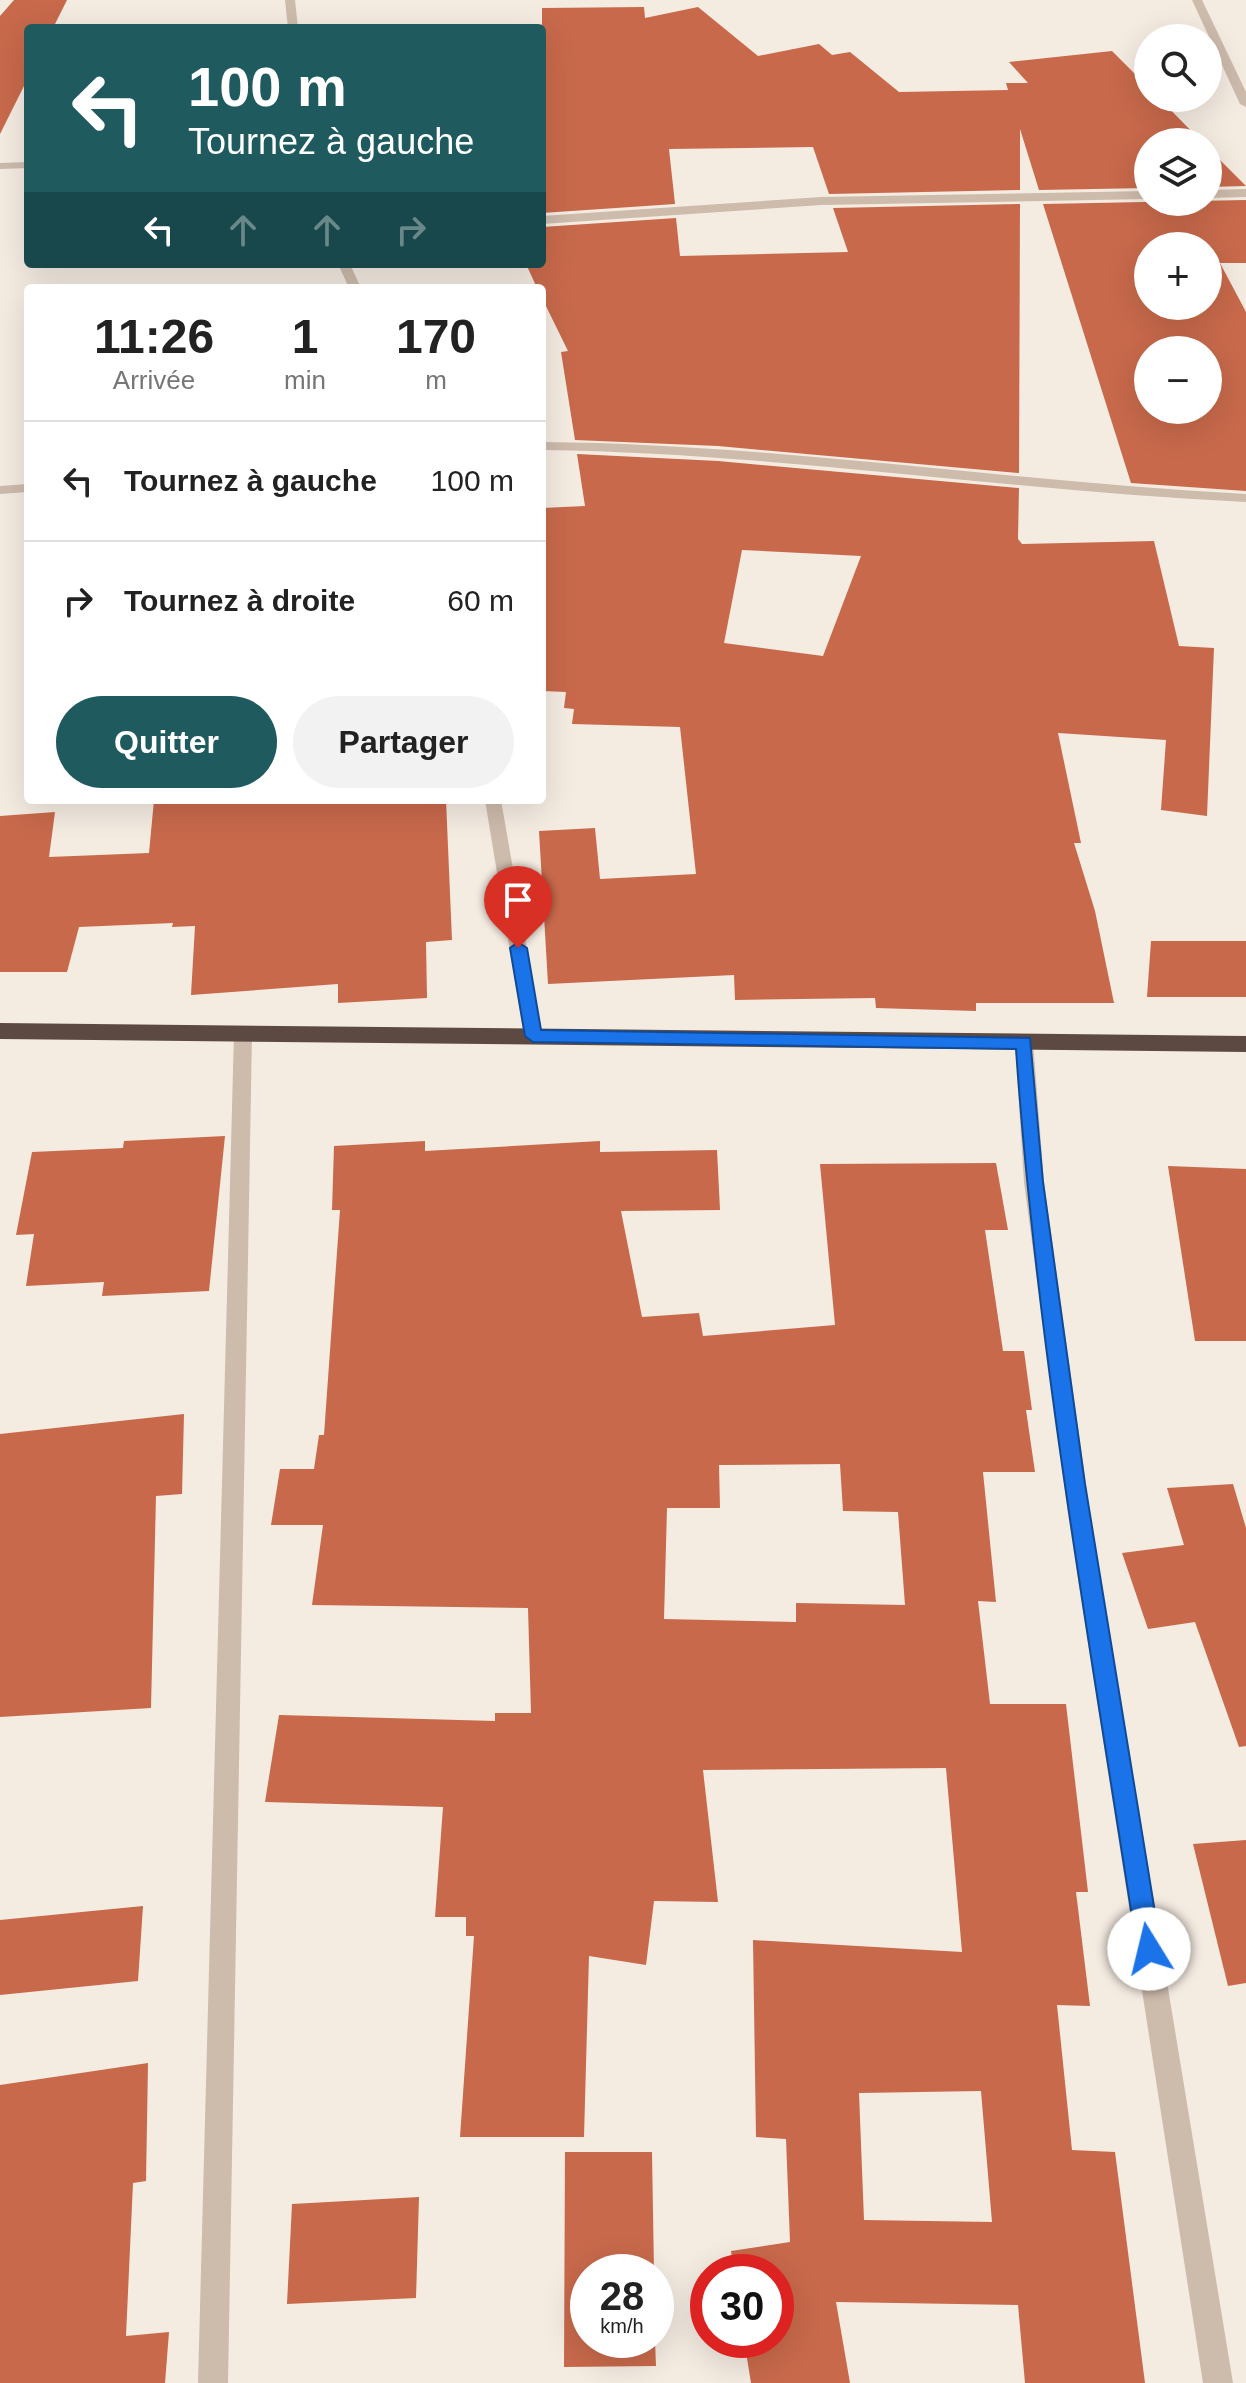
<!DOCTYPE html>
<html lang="fr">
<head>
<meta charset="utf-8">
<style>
	body { margin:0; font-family:Arial,sans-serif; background:#f2f2f2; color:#222; height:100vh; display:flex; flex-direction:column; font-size:30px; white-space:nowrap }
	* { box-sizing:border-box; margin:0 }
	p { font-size:26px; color:#767676 }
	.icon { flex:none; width:44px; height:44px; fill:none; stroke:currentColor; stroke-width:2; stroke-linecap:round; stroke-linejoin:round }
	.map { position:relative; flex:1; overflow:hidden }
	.side { position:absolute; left:24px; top:284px; width:522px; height:520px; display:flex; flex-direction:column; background:#fff; border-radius:8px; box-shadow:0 8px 32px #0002 }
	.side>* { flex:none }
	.banner { position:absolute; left:24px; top:24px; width:522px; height:244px; border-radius:8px; box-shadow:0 8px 32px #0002; background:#1f5a5e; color:#fff; overflow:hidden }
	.buttons { position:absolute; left:1134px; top:24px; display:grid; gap:16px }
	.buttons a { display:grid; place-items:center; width:88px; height:88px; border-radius:50%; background:#fff; box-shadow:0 8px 32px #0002; font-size:40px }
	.speed { position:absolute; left:570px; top:2254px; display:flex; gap:16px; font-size:40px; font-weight:700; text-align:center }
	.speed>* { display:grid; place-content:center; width:104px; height:104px; border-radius:50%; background:#fff; box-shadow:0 8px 32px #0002; line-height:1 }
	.speed small { font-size:20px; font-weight:400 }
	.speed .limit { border:12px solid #d22; background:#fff; color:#111 }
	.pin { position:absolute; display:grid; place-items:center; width:68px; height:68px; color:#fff; margin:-82px -34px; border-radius:50% 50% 50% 0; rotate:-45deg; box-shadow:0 0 8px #0007 }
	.pin .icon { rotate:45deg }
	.me { position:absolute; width:88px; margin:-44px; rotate:351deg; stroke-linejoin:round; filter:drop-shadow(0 0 6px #0008) }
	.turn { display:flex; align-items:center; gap:28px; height:168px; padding:0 32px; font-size:36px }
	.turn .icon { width:104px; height:104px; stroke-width:2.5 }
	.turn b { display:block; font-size:56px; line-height:68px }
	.lanes { display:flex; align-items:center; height:76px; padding:0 32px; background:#0003; justify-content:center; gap:40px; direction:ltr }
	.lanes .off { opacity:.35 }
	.eta { display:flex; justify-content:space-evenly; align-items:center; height:136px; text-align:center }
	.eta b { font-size:48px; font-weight:600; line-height:56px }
	.cta { display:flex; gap:16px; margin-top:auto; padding:16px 32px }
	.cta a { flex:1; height:92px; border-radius:48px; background:#1f5a5e; color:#fff; font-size:32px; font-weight:600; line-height:92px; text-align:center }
	.cta a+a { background:#f2f2f2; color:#222 }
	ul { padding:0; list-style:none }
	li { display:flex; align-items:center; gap:24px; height:120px; padding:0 32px; border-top:2px solid #e0e0e0 }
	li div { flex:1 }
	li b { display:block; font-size:30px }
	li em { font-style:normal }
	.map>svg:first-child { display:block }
	.building { fill:#c8694b; fill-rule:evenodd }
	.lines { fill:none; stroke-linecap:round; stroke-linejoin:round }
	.street { fill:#cdbbac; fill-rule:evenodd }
	.highway { fill:#5c4a42; fill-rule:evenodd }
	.route { fill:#1a73e8; stroke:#114b97; stroke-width:2 }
</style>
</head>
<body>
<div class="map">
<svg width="1246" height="2383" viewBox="0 0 1246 2383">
	<rect width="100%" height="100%" fill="#f4ebe1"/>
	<g class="building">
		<polygon points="14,0 67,0 53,28 28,28 28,78 0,134 0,16"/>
		<polygon points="644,7 645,18 698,7 758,56 819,44 832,55 850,52 899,92 1008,90 1006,83 1028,83 1009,62 1112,51 1148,87 1148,98 1159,98 1202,142 1148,142 1148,188 1039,190 1020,129 1020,190 829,194 813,147 669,149 675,204 542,213 542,8"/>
		<polygon points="1208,148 1246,186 1208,187"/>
		<path d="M1246 200V263H1220L1246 312V491L1131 483 1043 204ZM1148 246H1208V306H1148ZM1148 350H1208V410H1148Z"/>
		<polygon points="1020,204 1019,473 718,446 575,440 561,352 568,351 542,298 542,288 537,288 526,264 542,264 542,227 676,218 680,256 848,252 833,208"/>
		<path d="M577 454 718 461 1019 488 1018 539 1022 544 1154 541 1179 646 1214 648 1207 816 1161 810 1166 740 1058 733 1081 843H1074L1095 911 1114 1003H976V1011L876 1008 875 998 735 1000 734 975 548 984 539 831 595 828 600 879 696 874 680 727 572 724 574 709 564 708 566 692 542 691V508L585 506ZM742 550 861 556 823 656 724 643Z"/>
		<polygon points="154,800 446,800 452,940 426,942 427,998 338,1003 338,984 191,995 195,926 172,927 173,923 79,927 67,972 0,972 0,816 55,812 49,857 149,853"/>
		<polygon points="1151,941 1246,941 1246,997 1147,997"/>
		<polygon points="225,1136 209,1291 102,1296 104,1282 26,1286 34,1234 16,1235 32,1152 123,1148 124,1141"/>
		<path d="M425 1141V1151L600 1141V1152L717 1150 720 1210 621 1211 642 1317 699 1313 703 1336 835 1325 820 1164 996 1163 1008 1230H985L1003 1351H1024L1032 1410H1026L1035 1472H983L996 1602 978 1601 990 1704H1066L1088 1892H1076L1090 2006 1057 2005 1072 2150 1115 2152 1145 2383H1025L1018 2305 836 2302 850 2383H751L744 2340H776V2272H734L731 2251 790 2242 786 2139 756 2137 753 1940 962 1952 946 1768 703 1770 718 1902 654 1901 646 1965 589 1956 584 2137H460L474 1936H466V1917H435L443 1807 265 1802 279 1715 495 1721V1713H531L528 1608 312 1605 323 1525H271L280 1469H314L319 1435H324L340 1210H332L334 1146ZM840 1464 843 1511 898 1512 905 1605 796 1603V1622L664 1619 667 1508H720L719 1465ZM981 2091 992 2222 864 2220 859 2093Z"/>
		<polygon points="1168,1166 1246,1169 1246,1341 1195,1341"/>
		<polygon points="184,1414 182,1494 156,1496 151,1708 0,1717 0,1434"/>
		<polygon points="1233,1484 1246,1528 1246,1746 1239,1747 1195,1622 1148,1629 1122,1553 1184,1545 1167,1488"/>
		<polygon points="1246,1840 1246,1983 1228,1986 1193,1844"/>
		<polygon points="143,1906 138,1981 0,1995 0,1920"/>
		<polygon points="148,2063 146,2181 133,2183 126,2336 169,2332 165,2383 0,2383 0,2085"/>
		<polygon points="565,2152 652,2152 654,2272 588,2272 588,2340 655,2340 656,2366 564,2367"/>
		<polygon points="419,2197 416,2298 287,2304 292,2204"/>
	</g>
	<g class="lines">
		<g class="street">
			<polygon points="285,0 295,0 298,28 288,28"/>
			<polygon points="1192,0 1202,0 1246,92 1246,107 1240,104"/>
			<polygon points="28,162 28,168 0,169 0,163"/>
			<polygon points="1246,189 1246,197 1208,198 1208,190"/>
			<polygon points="1148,191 1148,199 821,205 542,224 542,216 821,197"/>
			<polygon points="338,264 350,264 361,288 349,288"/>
			<path d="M542 442C777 444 1011 482 1246 494V502C1011 491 777 453 542 450Z"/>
			<polygon points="28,484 28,492 0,494 0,486"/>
			<polygon points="485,800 501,800 542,1036 533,1043 524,1036"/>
			<polygon points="243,1026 252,1033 228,2383 198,2383 234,1033"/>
			<polygon points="1024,1035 1033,1042 1044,1182 1090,1514 1233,2383 1203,2383 1068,1514 1024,1182 1015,1042"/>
		</g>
		<polygon class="highway" points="0,1023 1246,1036 1246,1052 0,1039"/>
	</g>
	<path class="route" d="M518 942 527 948 541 1030 1030 1038 1043 1182 1085 1484 1161 1949 1157 1957 1149 1961 1140 1957 1137 1949C1091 1650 1037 1351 1016 1049L533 1042 525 1036 510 948Z"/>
</svg>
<div class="buttons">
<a><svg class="icon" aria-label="search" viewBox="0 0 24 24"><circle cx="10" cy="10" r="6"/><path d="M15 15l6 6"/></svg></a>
<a><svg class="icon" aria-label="layers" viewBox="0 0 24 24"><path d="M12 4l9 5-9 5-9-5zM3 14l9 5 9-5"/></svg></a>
<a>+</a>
<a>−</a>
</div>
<div class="speed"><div>28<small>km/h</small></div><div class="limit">30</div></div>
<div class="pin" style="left:518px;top:948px;background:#d93025"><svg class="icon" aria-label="arrive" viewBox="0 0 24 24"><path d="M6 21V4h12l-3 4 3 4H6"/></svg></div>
<svg class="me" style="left:1149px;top:1949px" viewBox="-20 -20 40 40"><circle r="19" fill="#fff"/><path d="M0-13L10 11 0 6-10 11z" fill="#1a73e8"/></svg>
<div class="banner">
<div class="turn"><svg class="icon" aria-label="left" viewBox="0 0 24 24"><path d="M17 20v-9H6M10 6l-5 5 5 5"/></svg><div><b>100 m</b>Tournez à gauche</div></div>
<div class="lanes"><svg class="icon" aria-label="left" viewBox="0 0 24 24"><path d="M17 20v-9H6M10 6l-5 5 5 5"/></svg><svg class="icon off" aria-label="ahead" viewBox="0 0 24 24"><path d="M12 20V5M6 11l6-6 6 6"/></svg><svg class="icon off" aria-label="ahead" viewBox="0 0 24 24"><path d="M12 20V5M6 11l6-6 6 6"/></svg><svg class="icon off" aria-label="right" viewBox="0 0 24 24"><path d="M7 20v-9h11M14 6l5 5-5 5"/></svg></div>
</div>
<section class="side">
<div class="eta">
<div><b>11:26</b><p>Arrivée</p></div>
<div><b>1</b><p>min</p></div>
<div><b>170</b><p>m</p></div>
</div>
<ul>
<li><svg class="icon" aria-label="left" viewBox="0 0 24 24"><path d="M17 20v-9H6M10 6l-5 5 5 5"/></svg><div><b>Tournez à gauche</b></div><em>100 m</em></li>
<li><svg class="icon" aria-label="right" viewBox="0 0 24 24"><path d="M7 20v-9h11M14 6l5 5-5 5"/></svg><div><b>Tournez à droite</b></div><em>60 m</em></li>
</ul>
<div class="cta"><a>Quitter</a><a>Partager</a></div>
</section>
</div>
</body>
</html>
